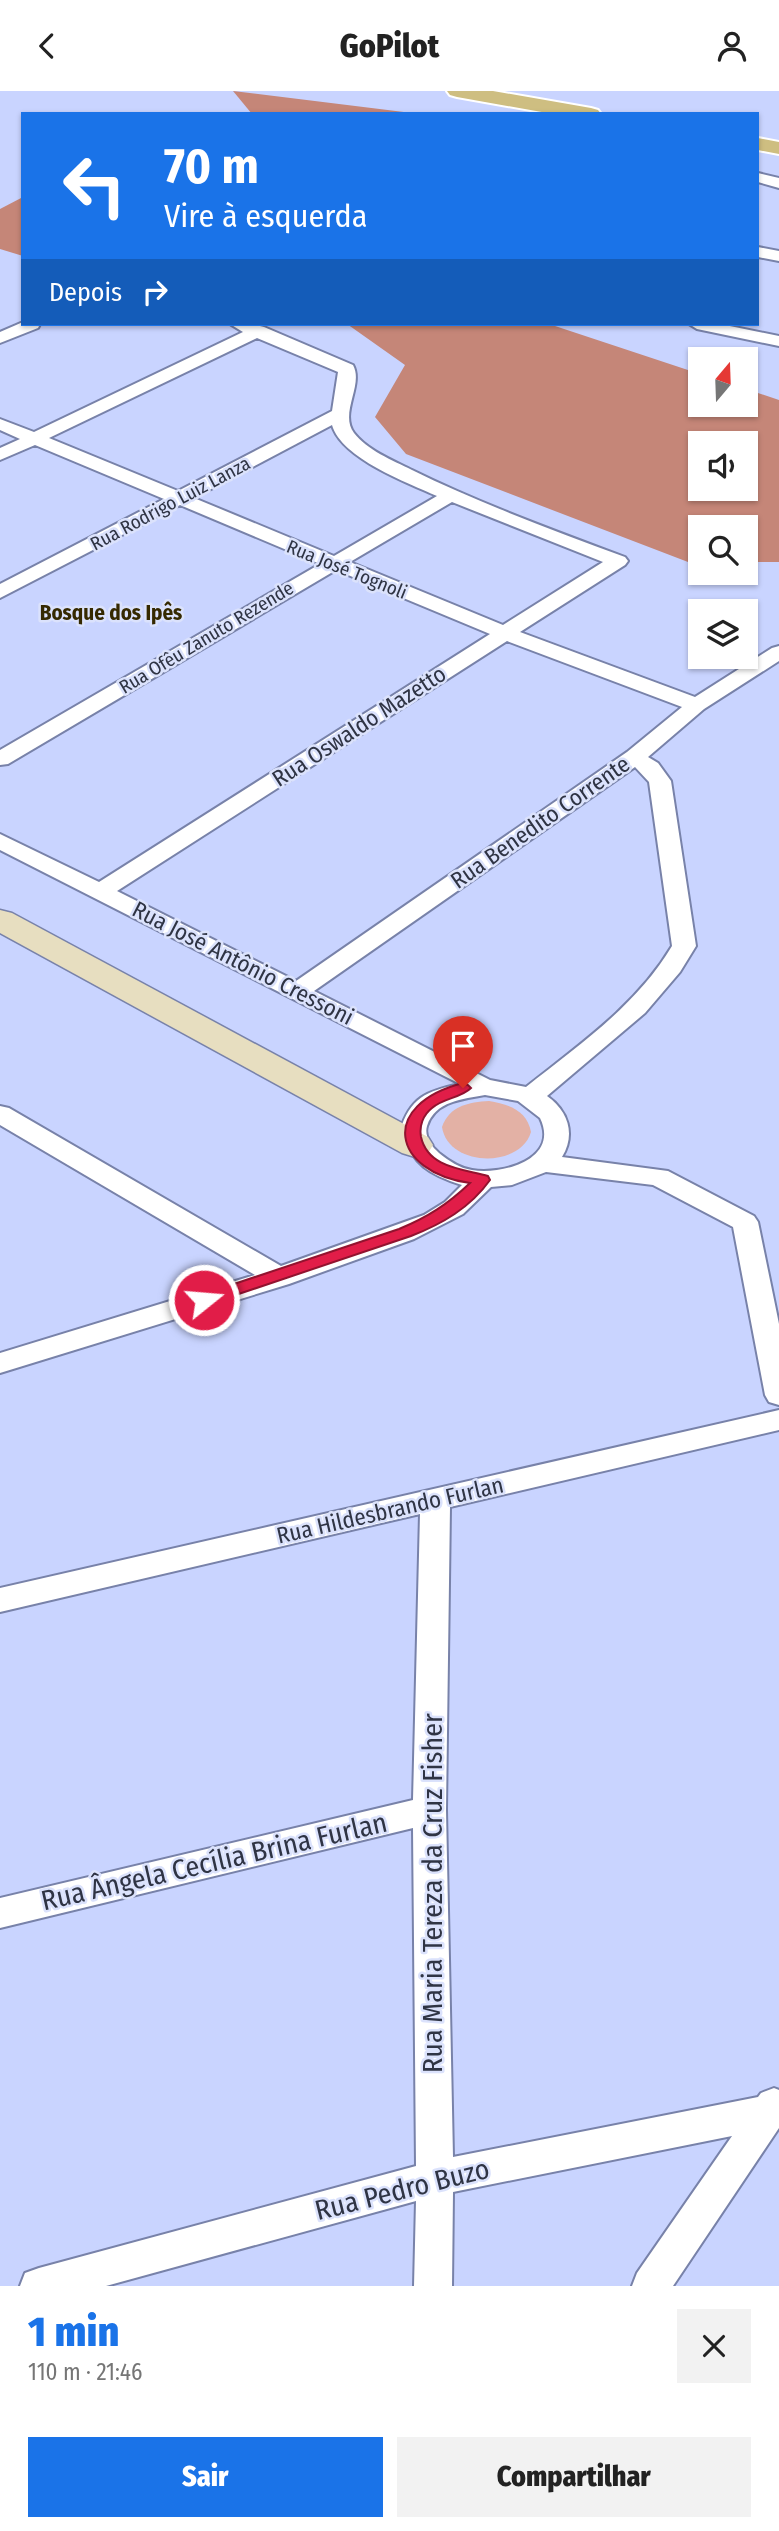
<!DOCTYPE html>
<html lang="pt">
<head>
<meta charset="utf-8">
<style>
	body { margin:0; font-family:"Fira Sans Condensed",sans-serif; background:#f2f2f2; color:#222; height:100vh; display:flex; flex-direction:column; font-size:26px; white-space:nowrap }
	* { box-sizing:border-box; margin:0 }
	p { font-size:23px; color:#767676 }
	.icon { flex:none; width:38px; height:38px; fill:none; stroke:currentColor; stroke-width:2; stroke-linecap:round; stroke-linejoin:round }
	.map { position:relative; height:2195px; overflow:hidden }
	.drawer { display:flex; flex-direction:column; background:#fff; flex:1 }
	.drawer>* { flex:none }
	.hud { position:absolute; left:21px; top:21px; width:738px; height:214px; border-radius:0px; box-shadow:0 2px 5px #0004; background:#1a73e8; color:#fff; overflow:hidden }
	.needle { width:46px; rotate:19deg }
	.buttons { position:absolute; left:688px; top:256px; display:grid; gap:14px }
	.buttons a { display:grid; place-items:center; width:70px; height:70px; border-radius:0px; background:#fff; box-shadow:0 2px 5px #0004; font-size:35px }
	.pin { position:absolute; display:grid; place-items:center; width:60px; height:60px; color:#fff; margin:-72px -30px; border-radius:50% 50% 50% 0; rotate:-45deg; box-shadow:0 0 7px #0007 }
	.pin .icon { rotate:45deg }
	.me { position:absolute; width:77px; margin:-38px; rotate:73deg; stroke-linejoin:round; filter:drop-shadow(0 0 5px #0008) }
	.turn { display:flex; align-items:center; gap:24px; height:147px; padding:0 28px; font-size:32px }
	.turn .icon { width:91px; height:91px; stroke-width:2.5 }
	.turn b { display:block; font-size:49px; line-height:60px }
	.then { display:flex; align-items:center; height:66px; padding:0 28px; background:#0003; gap:14px; font-size:26px }
	.round { display:grid; place-items:center; flex:none; width:74px; height:74px; border-radius:0px; background:#f2f2f2 }
	.overview { display:flex; align-items:center; justify-content:space-between; height:119px; padding:0 28px }
	h1 { font-size:42px; font-weight:800; line-height:52px; color:#1a73e8 }
	.action { display:flex; gap:14px; margin-top:auto; padding:14px 28px }
	.action a { flex:1; height:80px; border-radius:0px; background:#1a73e8; color:#fff; font-size:28px; font-weight:800; line-height:80px; text-align:center }
	.action a+a { background:#f2f2f2; color:#222 }
	header { display:flex; justify-content:space-between; align-items:center; height:91px; padding:0 28px; background:#fff; font-size:32px; font-weight:800 }
	.map>svg:first-child { display:block }
	.green { fill:#e3b1a5 }
	.forest { fill:#c58678; fill-rule:evenodd }
	.lines { fill:none; stroke-linecap:round; stroke-linejoin:round }
	.street-casing { stroke:#7882a9; stroke-width:4 }
	.secondary-casing { stroke:#7882a9; stroke-width:3 }
	.primary-casing { stroke:#fff; stroke-width:4 }
	.street { fill:#fff; fill-rule:evenodd }
	.secondary { fill:#e7dec0; fill-rule:evenodd }
	.primary { fill:#cebe81; fill-rule:evenodd }
	.route { fill:#e11d48; stroke:#92132f; stroke-width:2 }
	.labels { text-anchor:middle; stroke-width:5; stroke-linejoin:round; paint-order:stroke }
	.far-street-label { font-size:19px; fill:#2f3444; stroke:#dbe2fc }
	.far-neighbourhood-label { font-size:21px; font-weight:bold; fill:#352900; stroke:#dbe2fc }
	.street-label { font-size:23px; fill:#2f3444; stroke:#dbe2fc }
	.near-street-label { font-size:28px; fill:#2f3444; stroke:#dbe2fc }
</style>
</head>
<body>
<header><svg class="icon" aria-label="back" viewBox="0 0 24 24"><path d="M15 5l-7 7 7 7"/></svg>GoPilot<svg class="icon" aria-label="person" viewBox="0 0 24 24"><circle cx="12" cy="8" r="4"/><path d="M4 21q1-7 8-7t8 7"/></svg></header>
<div class="map">
<svg width="779" height="2195" viewBox="0 0 779 2195">
	<rect width="100%" height="100%" fill="#c9d4ff"/>
	<path class="green" d="M489 1010C508 1013 527 1019 531 1041 520 1078 448 1076 442 1036 449 1015 469 1011 489 1010Z"/>
	<g class="forest">
		<polygon points="233,0 420,23 252,23"/>
		<polygon points="23,106 23,165 0,158 0,118"/>
		<path d="M347 233H549L700 283V313H746V298L779 309V471H746V436H700V471H688L406 363 375 326 405 274ZM700 352H746V397H700Z"/>
	</g>
	<g class="lines">
		<g class="street-casing">
			<g id="street">
				<polygon points="758,82 779,87 779,97 758,91"/>
				<polygon points="758,156 779,160 779,170 758,166"/>
				<polygon points="23,231 40,233 38,237 0,252 0,241"/>
				<path d="M230 233H252L264 236 353 274C364 294 339 322 354 342 367 359 392 369 412 379 481 413 553 439 625 466L628 470 625 474 520 541 695 606 772 557 779 555V570L704 618 648 666 658 672 671 690 696 855 680 881 645 922 547 1005C568 1020 576 1043 562 1066L668 1080 754 1125 758 1131 779 1233V1314L769 1311 765 1304 733 1136 653 1094 546 1081 512 1094 491 1096 463 1123 414 1148 289 1193 0 1282V1262L255 1184 0 1034V1015L9 1017 281 1175 424 1124 445 1111 462 1094C428 1083 414 1074 400 1040 410 1007 426 1000 460 993L0 759V743L99 791 490 543 336 479 8 673 0 674V659L320 473 180 414 0 507V493L164 408 35 354 0 369V357L20 348 0 339V328L34 341 243 241ZM257 247 338 281 332 320 178 400 49 347ZM332 334C341 367 408 392 437 405L334 465 194 407ZM452 411 603 471 503 534 350 471ZM507 550 682 616 627 661 296 890 117 800ZM635 676 649 691 672 855C637 914 579 954 526 996L490 989 314 900ZM485 1004 518 1010 540 1027C560 1068 503 1084 472 1079 459 1077 449 1070 439 1062 431 1055 424 1045 427 1035 435 1010 463 1008 485 1004Z"/>
				<polygon points="689,233 720,233 779,245 779,255 697,238"/>
				<polygon points="779,1319 779,1339 450,1416 446,1719 453,2066 758,2006 761,2002 774,1997 779,1999 779,2037 673,2195 632,2195 637,2182 732,2045 453,2101 452,2195 414,2195 416,2110 106,2195 20,2195 25,2182 39,2177 416,2075 413,1737 0,1837 0,1807 413,1709 420,1423 0,1521 0,1497"/>
			</g>
		</g>
		<g class="secondary-casing">
			<polygon id="secondary" points="0,819 12,822 428,1046 433,1054 428,1062 415,1066 402,1062 0,842"/>
		</g>
		<g class="primary-casing">
			<g id="primary">
				<polygon points="447,0 493,0 591,17 598,19 601,23 553,23 457,6 450,4"/>
				<polygon points="758,47 779,51 779,63 758,59"/>
			</g>
		</g>
		<use href="#street" class="street"/>
		<use href="#secondary" class="secondary"/>
		<use href="#primary" class="primary"/>
	</g>
	<path class="route" d="M463 992 468 994 471 997C461 1007 443 1007 432 1017 423 1024 419 1035 421 1046 428 1077 463 1078 488 1085L490 1089C470 1117 442 1133 411 1145L209 1213H198L195 1209 198 1205 399 1138C428 1126 448 1113 470 1092 392 1081 378 1014 463 992Z"/>
	<g class="labels">
		<g class="far-street-label">
			<text transform="translate(170 412) rotate(-28)" y="7">Rua Rodrigo Luiz Lanza</text>
			<text transform="translate(347 478) rotate(22)" y="7">Rua José Tognoli</text>
			<text transform="translate(206 546) rotate(-31)" y="7">Rua Ofêu Zanuto Rezende</text>
		</g>
		<g class="far-neighbourhood-label">
			<text x="111" y="529">Bosque dos Ipês</text>
		</g>
		<g class="street-label">
			<text transform="translate(359 635) rotate(-33)" y="8">Rua Oswaldo Mazetto</text>
			<text transform="translate(540 731) rotate(-35)" y="8">Rua Benedito Corrente</text>
			<text transform="translate(243 872) rotate(27)" y="8">Rua José Antônio Cressoni</text>
			<text transform="translate(390 1419) rotate(-13)" y="8">Rua Hildesbrando Furlan</text>
		</g>
		<g class="near-street-label">
			<text transform="translate(214 1770) rotate(-13)" y="10">Rua Ângela Cecília Brina Furlan</text>
			<text transform="translate(432 1802) rotate(-90)" y="10">Rua Maria Tereza da Cruz Fisher</text>
			<text transform="translate(402 2098) rotate(-14)" y="10">Rua Pedro Buzo</text>
		</g>
	</g>
</svg>
<div class="buttons">
<a><svg class="needle" viewBox="-14 -14 28 28"><path d="M0-13l5 13h-10z" fill="#e53935"/><path d="M0 13l5-13h-10z" fill="#767676"/></svg></a>
<a><svg class="icon" aria-label="sound" viewBox="0 0 24 24"><path d="M4 9h4l5-4v14l-5-4H4zM17 9q2 3 0 6"/></svg></a>
<a><svg class="icon" aria-label="search" viewBox="0 0 24 24"><circle cx="10" cy="10" r="6"/><path d="M15 15l6 6"/></svg></a>
<a><svg class="icon" aria-label="layers" viewBox="0 0 24 24"><path d="M12 4l9 5-9 5-9-5zM3 14l9 5 9-5"/></svg></a>
</div>
<div class="pin" style="left:463px;top:997px;background:#d93025"><svg class="icon" aria-label="arrive" viewBox="0 0 24 24"><path d="M6 21V4h12l-3 4 3 4H6"/></svg></div>
<svg class="me" style="left:204px;top:1209px" viewBox="-20 -20 40 40"><circle r="17" fill="#e11d48" stroke="#fff" stroke-width="3"/><path d="M0-11L8 9 0 5-8 9z" fill="#fff"/></svg>
<div class="hud">
<div class="turn"><svg class="icon" aria-label="left" viewBox="0 0 24 24"><path d="M17 20v-9H6M10 6l-5 5 5 5"/></svg><div><b>70 m</b>Vire à esquerda</div></div>
<div class="then">Depois<svg class="icon" aria-label="right" viewBox="0 0 24 24"><path d="M7 20v-9h11M14 6l5 5-5 5"/></svg></div>
</div>
</div>
<section class="drawer">
<div class="overview"><div><h1>1 min</h1><p>110 m · 21:46</p></div><a class="round"><svg class="icon" aria-label="close" viewBox="0 0 24 24"><path d="M6 6l12 12M18 6L6 18"/></svg></a></div>
<div class="action"><a>Sair</a><a>Compartilhar</a></div>
</section>
</body>
</html>
